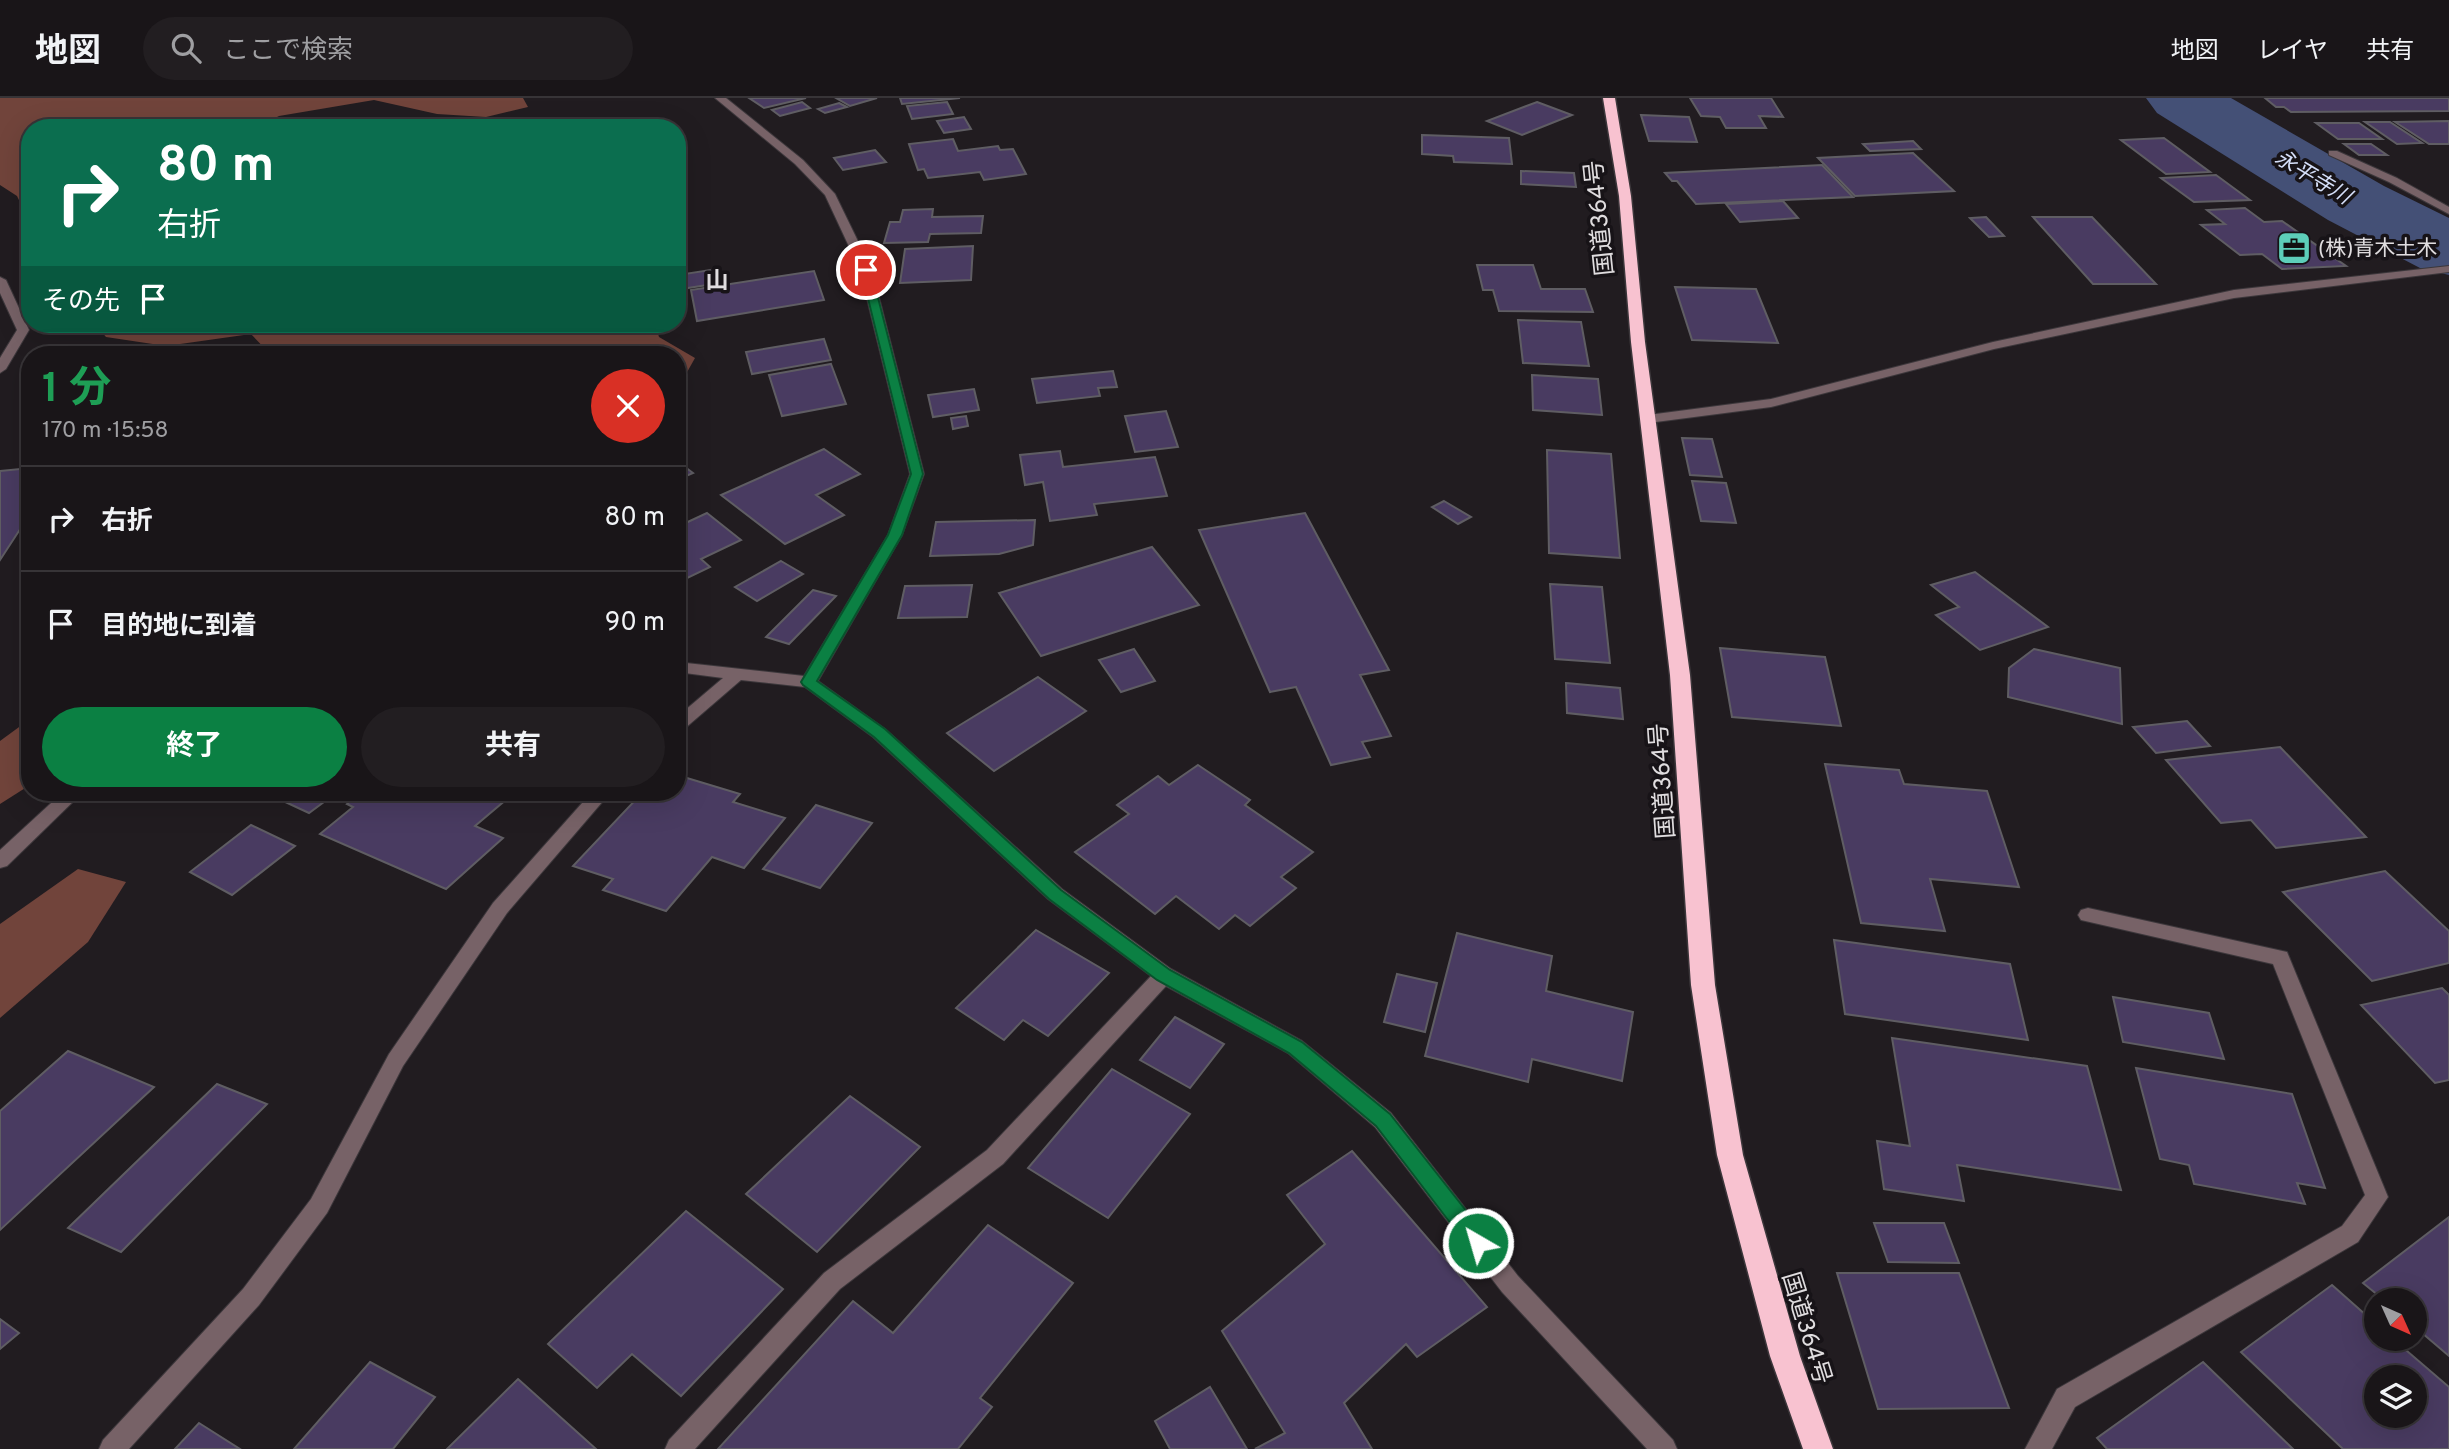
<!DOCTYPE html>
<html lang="ja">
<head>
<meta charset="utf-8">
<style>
	body { margin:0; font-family:Overpass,"Noto Sans JP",sans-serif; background:#221e21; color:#f1f3f6; height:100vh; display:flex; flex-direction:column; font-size:26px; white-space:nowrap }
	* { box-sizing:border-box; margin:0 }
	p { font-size:23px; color:#9f9fa2 }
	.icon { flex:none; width:38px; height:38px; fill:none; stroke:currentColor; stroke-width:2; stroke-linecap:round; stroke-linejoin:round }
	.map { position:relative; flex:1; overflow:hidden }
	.drawer { position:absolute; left:21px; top:248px; width:665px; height:455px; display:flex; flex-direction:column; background:#191518; border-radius:28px; box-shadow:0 7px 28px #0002,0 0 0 2px #373437 }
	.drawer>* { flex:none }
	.guide { position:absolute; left:21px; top:21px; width:665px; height:214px; border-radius:28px; box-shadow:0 7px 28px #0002,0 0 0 2px #373437; background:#0b6e4f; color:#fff; overflow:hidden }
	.needle { width:46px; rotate:135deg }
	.fabs { position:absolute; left:2364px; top:1190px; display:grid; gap:14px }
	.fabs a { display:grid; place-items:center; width:63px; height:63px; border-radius:50%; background:#191518; box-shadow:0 7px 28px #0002,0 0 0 2px #373437; font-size:35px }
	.pin { position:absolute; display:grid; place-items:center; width:60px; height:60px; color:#fff; margin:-30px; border:4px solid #fff; border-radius:50%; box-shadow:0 2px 7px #0007 }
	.me { position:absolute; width:77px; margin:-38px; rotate:322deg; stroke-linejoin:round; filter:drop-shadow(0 0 5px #0008) }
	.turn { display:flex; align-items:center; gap:24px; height:147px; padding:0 21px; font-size:32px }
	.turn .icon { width:91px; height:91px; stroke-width:2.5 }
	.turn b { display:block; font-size:49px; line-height:60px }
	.then { display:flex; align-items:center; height:66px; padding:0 21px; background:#0003; gap:14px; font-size:26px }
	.round { display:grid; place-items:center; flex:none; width:74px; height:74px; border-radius:37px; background:#221e21 }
	.headline { display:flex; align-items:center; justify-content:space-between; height:119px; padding:0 21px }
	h1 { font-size:42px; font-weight:700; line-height:52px; color:#1e9e55 }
	.cta { display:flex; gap:14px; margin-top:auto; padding:14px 21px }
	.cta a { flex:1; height:80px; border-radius:42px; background:#0b8043; color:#fff; font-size:28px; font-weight:700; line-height:80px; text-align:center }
	.cta a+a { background:#221e21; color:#f1f3f6 }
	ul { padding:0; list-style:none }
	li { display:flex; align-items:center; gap:21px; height:105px; padding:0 21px; border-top:2px solid #373437 }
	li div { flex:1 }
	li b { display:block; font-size:26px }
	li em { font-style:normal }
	header { display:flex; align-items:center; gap:42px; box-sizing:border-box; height:98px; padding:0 35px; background:#191518; border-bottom:2px solid #373437 }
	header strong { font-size:33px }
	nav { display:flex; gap:38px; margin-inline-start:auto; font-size:24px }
	.search { width:490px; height:63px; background:#221e21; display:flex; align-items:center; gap:18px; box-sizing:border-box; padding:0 24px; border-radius:38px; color:#9f9fa2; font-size:26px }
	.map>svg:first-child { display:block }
	.forest { fill:#71443b }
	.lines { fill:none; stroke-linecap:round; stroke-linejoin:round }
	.river { fill:#445076; fill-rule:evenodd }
	.building { fill:#493b61; stroke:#5f5d63; stroke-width:2; fill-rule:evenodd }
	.minor-casing { stroke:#3c373b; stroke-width:2 }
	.highway-casing { stroke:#3c373b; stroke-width:3 }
	.minor { fill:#776267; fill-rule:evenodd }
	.highway { fill:#f8c2d0; fill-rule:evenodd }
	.route { fill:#0b8043; stroke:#07532c; stroke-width:2 }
	.labels { text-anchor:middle; stroke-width:7; stroke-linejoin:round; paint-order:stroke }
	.far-water-label { font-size:21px; font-style:italic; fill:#d6e0fa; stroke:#171317 }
	.far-poi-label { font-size:21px; fill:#e0dddf; stroke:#171317; text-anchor:start }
	.far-quarter-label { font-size:23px; font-weight:bold; fill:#e0dddf; stroke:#171317 }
	.street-label { font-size:24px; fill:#e0dddf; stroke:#171317 }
</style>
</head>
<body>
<header>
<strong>地図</strong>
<div class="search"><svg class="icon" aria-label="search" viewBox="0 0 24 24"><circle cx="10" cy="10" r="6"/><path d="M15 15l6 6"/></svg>ここで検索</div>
<nav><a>地図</a><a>レイヤ</a><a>共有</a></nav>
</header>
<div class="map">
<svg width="2449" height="1351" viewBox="0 0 2449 1351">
	<rect width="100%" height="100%" fill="#211c20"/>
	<g class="forest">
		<polygon points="0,0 523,0 528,9 486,19 437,16 374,2 279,18 255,30 30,30 30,125 17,98 0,87"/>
		<polygon points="95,226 655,226 659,239 695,260 677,292 677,257 271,257 251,236 166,248 106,239"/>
		<polygon points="30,621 30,687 0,706 0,643"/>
		<polygon points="78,771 126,784 88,844 0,920 0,826"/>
	</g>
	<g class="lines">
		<polygon class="river" points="2146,0 2231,0 2384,88 2449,120 2449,177 2420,170 2328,122 2157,15"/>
	</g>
	<g class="building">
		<polygon points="749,0 806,0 764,10"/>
		<polygon points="836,0 877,0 850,8"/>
		<polygon points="900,0 960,0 902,6"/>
		<polygon points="1690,0 1771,0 1783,19 1759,18 1766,30 1726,30 1720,19 1701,18"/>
		<polygon points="2265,0 2449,0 2449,13 2291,14 2284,9 2276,9"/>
		<polygon points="802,4 810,10 780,18 772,12"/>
		<polygon points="947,4 953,16 912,21 907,8"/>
		<polygon points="1537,4 1572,17 1522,37 1487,23"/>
		<polygon points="839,5 847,9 825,15 818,11"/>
		<polygon points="1641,17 1689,19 1697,44 1649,43"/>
		<polygon points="964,19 971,31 944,35 937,23"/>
		<polygon points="2449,23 2449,46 2429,46 2395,24"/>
		<polygon points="2365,24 2390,24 2422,45 2397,46"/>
		<polygon points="2316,25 2359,25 2382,41 2338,41"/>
		<polygon points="1422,37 1509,40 1512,66 1454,64 1453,58 1422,56"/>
		<polygon points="2164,40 2210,74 2166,76 2121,42"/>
		<polygon points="953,41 958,53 998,48 1000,52 1013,51 1026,76 984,82 980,74 928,80 924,71 918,72 909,46"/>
		<polygon points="1913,43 1921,51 1870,53 1863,46"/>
		<polygon points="2344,46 2371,46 2387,57 2359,57"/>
		<polygon points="875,52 886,64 843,72 834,60"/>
		<polygon points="1913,55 1954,93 1855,98 1818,60"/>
		<polygon points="1822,67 1853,99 1696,106 1677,83 1672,83 1665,75"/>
		<polygon points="1521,73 1574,75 1576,89 1521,86"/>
		<polygon points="2216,77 2250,102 2194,104 2161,80"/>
		<polygon points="1783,103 1798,120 1740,124 1726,106"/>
		<polygon points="2245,110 2264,124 2282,123 2346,168 2282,171 2262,156 2240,157 2201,127 2225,126 2207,112"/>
		<polygon points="933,111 932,119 983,118 981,135 930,136 928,144 884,145 890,124 900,124 903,112"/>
		<polygon points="1986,119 2004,138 1989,139 1970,120"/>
		<polygon points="2033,119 2092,119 2156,186 2093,186"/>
		<polygon points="973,148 971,182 900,185 905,151"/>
		<polygon points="1477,167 1533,167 1541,191 1585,191 1593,214 1499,213 1493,192 1483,192"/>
		<polygon points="710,172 714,186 681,191 678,177"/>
		<polygon points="814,173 824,202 697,223 691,192"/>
		<polygon points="1675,189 1756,191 1778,245 1692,242"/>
		<polygon points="1518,222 1581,224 1589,268 1523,265"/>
		<polygon points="824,241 831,262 752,276 746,254"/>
		<polygon points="831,266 846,306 782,318 769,277"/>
		<polygon points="1113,273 1117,289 1098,290 1100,298 1037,305 1032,281"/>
		<polygon points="1532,277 1598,281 1602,317 1533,312"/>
		<polygon points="974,291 979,312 933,319 928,297"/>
		<polygon points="1166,313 1178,349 1135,354 1125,318"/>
		<polygon points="966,318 968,328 953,331 951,320"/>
		<polygon points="1682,340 1712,341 1722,379 1690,377"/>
		<polygon points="824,351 860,376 816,397 844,417 785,446 721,397"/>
		<polygon points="1547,352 1611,356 1620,460 1549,455"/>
		<polygon points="1060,353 1063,369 1155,359 1167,398 1094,406 1097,417 1050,423 1043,384 1025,387 1020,357"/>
		<polygon points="677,363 693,375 677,382"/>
		<polygon points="30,370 30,416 0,462 0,373"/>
		<polygon points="1692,383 1726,385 1736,425 1701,423"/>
		<polygon points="1444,403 1471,419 1458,426 1432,409"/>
		<polygon points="707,415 741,442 701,461 710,469 677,485 677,429"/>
		<polygon points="1305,415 1389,572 1360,577 1391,638 1362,644 1370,659 1331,667 1296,589 1270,594 1199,432"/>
		<polygon points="1035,422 1033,447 999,456 930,458 936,424"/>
		<polygon points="1152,449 1199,507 1041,558 999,495"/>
		<polygon points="781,463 803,476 757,503 735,489"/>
		<polygon points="1975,474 2048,529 1980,552 1936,517 1959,509 1931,487"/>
		<polygon points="1550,486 1602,489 1610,565 1555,561"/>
		<polygon points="972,487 967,519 898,520 905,488"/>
		<polygon points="813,492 836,498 789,546 766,539"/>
		<polygon points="1720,550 1825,559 1841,628 1732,619"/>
		<polygon points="1134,551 1155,583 1121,594 1099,562"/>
		<polygon points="2034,551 2120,570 2122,626 2008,599 2009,570"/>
		<polygon points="1038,579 1086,613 994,673 947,635"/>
		<polygon points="1566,585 1620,590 1623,621 1567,615"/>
		<polygon points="2187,623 2210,648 2156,655 2133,629"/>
		<polygon points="2280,649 2366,739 2276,750 2251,722 2221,725 2166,662"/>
		<polygon points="1825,666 1899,672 1904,686 1987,693 2019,789 1930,781 1945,833 1861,825"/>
		<polygon points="1198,667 1250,702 1245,707 1313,754 1281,779 1296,790 1250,828 1235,817 1219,831 1176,798 1155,816 1075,754 1129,716 1117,707 1158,678 1169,687"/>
		<polygon points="677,677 740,696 733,704 785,720 744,770 712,759 666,813 603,792 613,781 573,768 642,695 677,695"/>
		<polygon points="266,695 336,695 309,715"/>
		<polygon points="361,695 514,695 475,728 503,740 446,791 320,736 353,709 347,706"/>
		<polygon points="816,707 872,725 820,790 763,771"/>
		<polygon points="251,727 295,748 232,797 190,774"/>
		<polygon points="2385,773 2449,833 2449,865 2372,883 2283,794"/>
		<polygon points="1036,832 1109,875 1048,938 1023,922 1004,942 956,910"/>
		<polygon points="1457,835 1552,858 1546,893 1633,914 1622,983 1532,961 1528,984 1425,958"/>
		<polygon points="1834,842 2010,866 2028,942 1845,916"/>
		<polygon points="1397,876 1437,885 1425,934 1384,924"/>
		<polygon points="2442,890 2449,897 2449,982 2435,985 2361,907"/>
		<polygon points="2113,899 2209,915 2224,961 2123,944"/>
		<polygon points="1175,919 1224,946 1190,990 1140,962"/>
		<polygon points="1892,940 2087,968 2121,1092 1957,1067 1964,1103 1884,1091 1877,1043 1910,1048"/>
		<polygon points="68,953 154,989 0,1132 0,1013"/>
		<polygon points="2136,970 2292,996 2325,1090 2297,1085 2305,1106 2194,1086 2189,1067 2160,1061"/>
		<polygon points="1112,971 1190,1016 1108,1120 1028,1070"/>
		<polygon points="217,986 267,1006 121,1154 68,1130"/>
		<polygon points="850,998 920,1049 817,1154 746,1096"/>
		<polygon points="1352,1053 1487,1209 1417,1259 1406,1246 1344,1305 1372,1351 1255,1351 1285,1335 1222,1233 1325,1146 1287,1097"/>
		<polygon points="686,1113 783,1191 681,1298 632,1256 597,1290 548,1246"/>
		<polygon points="2449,1119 2449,1258 2415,1229 2415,1202 2384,1202 2363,1185"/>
		<polygon points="1874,1125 1944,1125 1959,1165 1888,1164"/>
		<polygon points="988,1127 1073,1185 980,1300 992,1309 958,1351 718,1351 853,1203 893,1235"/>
		<polygon points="1837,1175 1959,1175 2009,1310 1878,1311"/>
		<path d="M2332 1187 2376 1226V1241H2393L2449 1289V1351H2343L2241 1254ZM2376 1279H2415V1318H2376Z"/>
		<polygon points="0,1221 19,1235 0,1251"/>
		<polygon points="370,1264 435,1299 393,1351 294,1351"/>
		<polygon points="2203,1264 2293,1351 2107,1351 2097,1340"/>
		<polygon points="518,1281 596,1351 447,1351"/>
		<polygon points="1210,1289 1247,1351 1170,1351 1155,1323"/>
		<polygon points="199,1325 240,1351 175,1351"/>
	</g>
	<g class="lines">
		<g class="minor-casing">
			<g id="minor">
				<polygon points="715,0 726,0 803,62 835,96 872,172 924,376 902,437 818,583 885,631 1062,791 1171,871 1302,943 1391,1015 1518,1178 1673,1342 1677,1351 1647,1351 1502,1194 1375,1029 1288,955 1166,888 1003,1066 840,1191 695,1351 665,1351 669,1342 824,1175 987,1052 1151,878 1048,801 873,639 805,589 741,582 683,632 677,634 677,619 723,580 677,574 677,564 804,578 888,437 910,376 860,172 825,97 795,66"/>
				<polygon points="2329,53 2337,53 2397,80 2449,109 2449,116 2389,84 2329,57"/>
				<polygon points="2449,168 2449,174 2234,200 1994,251 1771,309 1648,325 1641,321 1648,317 1771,301 1993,244 2234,192"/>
				<polygon points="0,179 6,182 29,232 6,271 0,275 0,260 17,232 0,195"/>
				<polygon points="62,695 82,695 7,768 0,770 0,752"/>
				<polygon points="591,695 610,695 507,815 403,968 327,1115 259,1207 129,1351 99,1351 103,1342 243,1191 311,1101 389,956 493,805"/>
				<polygon points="2088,810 2287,854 2388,1099 2358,1144 2075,1309 2052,1351 2025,1351 2057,1291 2342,1128 2365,1097 2273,866 2081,822 2078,817 2081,812"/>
			</g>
		</g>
		<g class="highway-casing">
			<polygon id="highway" points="1603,0 1615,0 1631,98 1645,244 1690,577 1715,887 1743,1057 1800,1258 1833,1351 1803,1351 1770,1258 1717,1057 1691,887 1670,577 1631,244 1619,98"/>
		</g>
		<use href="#minor" class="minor"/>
		<use href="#highway" class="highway"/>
	</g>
	<polygon class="route" points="866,169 871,172 923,376 902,437 817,583 885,631 1061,792 1170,872 1302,944 1390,1016 1486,1138 1489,1145 1486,1152 1478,1155 1471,1152 1376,1028 1289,955 1157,882 1049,801 874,639 803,587 801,584 888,437 911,376 861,172"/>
	<defs>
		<g id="office-square" transform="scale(1.75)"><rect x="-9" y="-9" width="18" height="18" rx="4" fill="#5dceb9" stroke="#171317"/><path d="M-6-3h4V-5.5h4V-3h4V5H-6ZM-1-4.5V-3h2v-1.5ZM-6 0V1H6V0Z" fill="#111"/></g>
	</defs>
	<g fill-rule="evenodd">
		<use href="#office-square" x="2294" y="150"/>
	</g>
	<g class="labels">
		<g class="far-water-label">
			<text transform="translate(2313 79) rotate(31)" y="7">永平寺川</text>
		</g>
		<g class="far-poi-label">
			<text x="2318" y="157">(株)青木土木</text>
		</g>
		<g class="far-quarter-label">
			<text x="717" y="190">山</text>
		</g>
		<g class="street-label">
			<text transform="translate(1599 120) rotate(-96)" y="8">国道364号</text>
			<text transform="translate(1662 683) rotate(-94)" y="8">国道364号</text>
			<text transform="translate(1807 1230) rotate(73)" y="8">国道364号</text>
		</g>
	</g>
</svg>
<div class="fabs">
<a><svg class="needle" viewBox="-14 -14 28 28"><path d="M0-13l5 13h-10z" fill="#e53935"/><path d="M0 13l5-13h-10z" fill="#9f9fa2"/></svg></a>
<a><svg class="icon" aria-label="layers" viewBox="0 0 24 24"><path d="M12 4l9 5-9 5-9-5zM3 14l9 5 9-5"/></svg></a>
</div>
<div class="pin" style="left:866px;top:172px;background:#d93025"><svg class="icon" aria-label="arrive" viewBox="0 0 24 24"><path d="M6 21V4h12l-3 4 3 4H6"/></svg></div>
<svg class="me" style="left:1478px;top:1145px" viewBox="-20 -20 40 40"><circle r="17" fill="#0b8043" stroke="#fff" stroke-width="3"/><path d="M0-11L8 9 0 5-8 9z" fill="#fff"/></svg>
<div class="guide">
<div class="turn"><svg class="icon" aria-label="right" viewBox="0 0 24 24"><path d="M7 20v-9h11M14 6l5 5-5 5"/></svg><div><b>80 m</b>右折</div></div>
<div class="then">その先<svg class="icon" aria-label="arrive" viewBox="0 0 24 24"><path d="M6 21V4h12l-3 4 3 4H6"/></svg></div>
</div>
<section class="drawer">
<div class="headline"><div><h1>1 分</h1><p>170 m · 15:58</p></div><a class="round" style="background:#d93025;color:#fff"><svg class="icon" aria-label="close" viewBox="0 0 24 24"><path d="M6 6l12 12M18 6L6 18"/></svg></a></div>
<ul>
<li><svg class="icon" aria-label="right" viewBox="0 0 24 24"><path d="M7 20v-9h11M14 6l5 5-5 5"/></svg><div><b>右折</b></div><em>80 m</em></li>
<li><svg class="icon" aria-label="arrive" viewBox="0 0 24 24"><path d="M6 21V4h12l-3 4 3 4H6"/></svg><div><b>目的地に到着</b></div><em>90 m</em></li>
</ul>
<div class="cta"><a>終了</a><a>共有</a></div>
</section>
</div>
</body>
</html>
